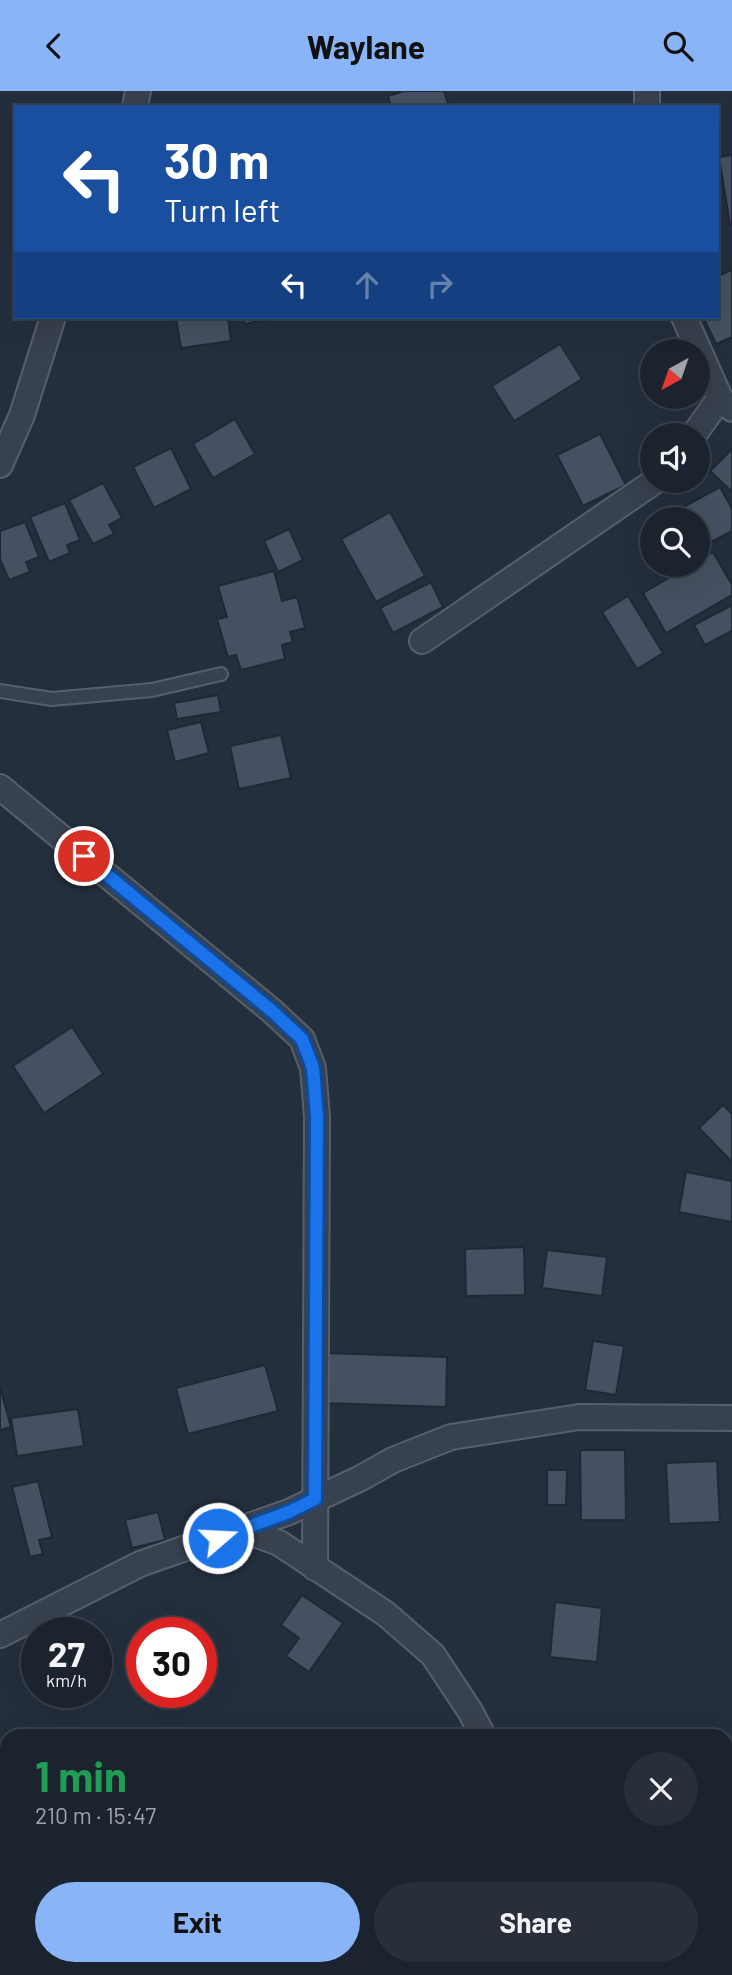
<!DOCTYPE html>
<html lang="en">
<head>
<meta charset="utf-8">
<style>
	body { margin:0; font-family:Barlow,sans-serif; background:#282f3a; color:#f1f3f6; height:100vh; display:flex; flex-direction:column; font-size:26px; white-space:nowrap }
	* { box-sizing:border-box; margin:0 }
	p { font-size:23px; color:#a0a4aa }
	.icon { flex:none; width:38px; height:38px; fill:none; stroke:currentColor; stroke-width:2; stroke-linecap:round; stroke-linejoin:round }
	.map { position:relative; flex:1; overflow:hidden }
	.side { position:absolute; left:0px; top:1638px; width:733px; height:247px; display:flex; flex-direction:column; background:#1b232e; border-radius:21px 21px 0 0; box-shadow:0 7px 28px #0002,0 0 0 2px #39404a }
	.side>* { flex:none }
	.top-card { position:absolute; left:14px; top:14px; width:705px; height:214px; border-radius:0px; box-shadow:0 7px 28px #0002,0 0 0 2px #39404a; background:#1a4fa0; color:#fff; overflow:hidden }
	.needle { width:46px; rotate:220deg }
	.buttons { position:absolute; left:640px; top:248px; display:grid; gap:14px }
	.buttons a { display:grid; place-items:center; width:70px; height:70px; border-radius:50%; background:#1b232e; box-shadow:0 7px 28px #0002,0 0 0 2px #39404a; font-size:35px }
	.speed { position:absolute; left:21px; top:1526px; display:flex; gap:14px; font-size:35px; font-weight:700; text-align:center }
	.speed>* { display:grid; place-content:center; width:91px; height:91px; border-radius:50%; background:#1b232e; box-shadow:0 7px 28px #0002,0 0 0 2px #39404a; line-height:1 }
	.speed small { font-size:18px; font-weight:400 }
	.speed .limit { border:10px solid #d22; background:#fff; color:#111 }
	.pin { position:absolute; display:grid; place-items:center; width:60px; height:60px; color:#fff; margin:-30px; border:4px solid #fff; border-radius:50%; box-shadow:0 2px 7px #0007 }
	.me { position:absolute; width:77px; margin:-38px; rotate:71deg; stroke-linejoin:round; filter:drop-shadow(0 0 5px #0008) }
	.turn { display:flex; align-items:center; gap:24px; height:147px; padding:0 35px; font-size:32px }
	.turn .icon { width:91px; height:91px; stroke-width:2.5 }
	.turn b { display:block; font-size:49px; line-height:60px }
	.lanes { display:flex; align-items:center; height:66px; padding:0 35px; background:#0003; justify-content:center; gap:35px; direction:ltr }
	.lanes .off { opacity:.35 }
	.round { display:grid; place-items:center; flex:none; width:74px; height:74px; border-radius:37px; background:#282f3a }
	.headline { display:flex; align-items:center; justify-content:space-between; height:119px; padding:0 35px }
	h1 { font-size:42px; font-weight:700; line-height:52px; color:#1e9e55 }
	.button { display:flex; gap:14px; margin-top:auto; padding:14px 35px }
	.button a { flex:1; height:80px; border-radius:42px; background:#8ab4f8; color:#111; font-size:28px; font-weight:700; line-height:80px; text-align:center }
	.button a+a { background:#282f3a; color:#f1f3f6 }
	header { display:flex; justify-content:space-between; align-items:center; height:91px; padding:0 35px; background:#8ab4f8; color:#111; font-size:32px; font-weight:700 }
	.map>svg:first-child { display:block }
	.building { fill:#455162; stroke:#1f2835; stroke-width:2 }
	.lines { fill:none; stroke-linecap:round; stroke-linejoin:round }
	.service-casing { stroke:#565f6c; stroke-width:16 }
	.minor-casing { stroke:#565f6c; stroke-width:28 }
	.service { stroke:#38414e; stroke-width:12 }
	.minor { stroke:#38414e; stroke-width:24 }
	.route-casing { stroke:#114b97; stroke-width:18 }
	.route { stroke:#1a73e8; stroke-width:12 }
</style>
</head>
<body>
<header><svg class="icon" aria-label="back" viewBox="0 0 24 24"><path d="M15 5l-7 7 7 7"/></svg>Waylane<svg class="icon" aria-label="search" viewBox="0 0 24 24"><circle cx="10" cy="10" r="6"/><path d="M15 15l6 6"/></svg></header>
<div class="map">
<svg width="732" height="1884" viewBox="0 0 732 1884">
	<rect width="100%" height="100%" fill="#242f3e"/>
	<g class="building">
		<polygon points="404,0 444,0 449,16 391,16 388,5"/>
		<polygon points="732,64 732,133 730,134 719,66"/>
		<polygon points="732,179 732,246 716,253 703,226 718,226 718,185"/>
		<polygon points="176,226 228,226 231,250 181,257"/>
		<polygon points="243,226 283,226 244,233"/>
		<polygon points="560,253 582,288 514,330 492,295"/>
		<polygon points="235,328 255,363 213,387 193,353"/>
		<polygon points="600,343 626,394 583,415 557,364"/>
		<polygon points="171,357 191,398 154,417 133,376"/>
		<polygon points="732,358 732,401 710,380"/>
		<polygon points="103,392 122,427 109,434 114,443 93,453 69,409"/>
		<polygon points="720,396 732,418 732,440 698,458 698,429 693,429 685,415"/>
		<polygon points="65,412 80,449 67,454 70,462 49,471 30,426"/>
		<polygon points="390,421 425,485 376,511 341,448"/>
		<polygon points="25,431 39,466 26,471 30,481 9,489 0,468 0,440"/>
		<polygon points="289,438 303,469 278,481 264,450"/>
		<polygon points="713,461 732,494 732,504 666,542 643,502 691,474 698,474 698,470"/>
		<polygon points="274,480 282,510 297,506 305,537 290,541 293,551 282,554 285,568 241,579 236,564 228,566 217,528 227,526 218,495"/>
		<polygon points="431,491 443,516 393,542 380,517"/>
		<polygon points="628,505 663,562 637,578 602,521"/>
		<polygon points="732,514 732,540 705,554 694,534"/>
		<polygon points="218,604 221,621 177,628 174,612"/>
		<polygon points="201,631 209,662 175,671 167,639"/>
		<polygon points="281,644 291,687 239,698 230,655"/>
		<polygon points="72,936 103,983 44,1022 13,975"/>
		<polygon points="723,1014 732,1023 732,1071 699,1037"/>
		<polygon points="686,1081 732,1090 732,1131 679,1121"/>
		<polygon points="524,1156 525,1204 466,1205 465,1158"/>
		<polygon points="547,1159 607,1166 602,1205 542,1197"/>
		<polygon points="593,1250 624,1255 616,1304 585,1299"/>
		<polygon points="324,1262 447,1266 446,1316 322,1312"/>
		<polygon points="265,1274 278,1320 188,1343 176,1297"/>
		<polygon points="0,1296 11,1336 0,1339"/>
		<polygon points="78,1318 84,1355 17,1365 11,1327"/>
		<polygon points="580,1359 625,1359 626,1429 581,1429"/>
		<polygon points="717,1370 720,1431 669,1433 666,1372"/>
		<polygon points="547,1379 567,1379 566,1414 547,1414"/>
		<polygon points="38,1390 52,1446 39,1449 43,1463 30,1466 12,1396"/>
		<polygon points="158,1421 165,1449 132,1457 125,1429"/>
		<polygon points="302,1504 343,1532 309,1581 286,1565 299,1547 281,1534"/>
		<polygon points="555,1511 602,1517 597,1571 550,1566"/>
		<polygon points="726,1692 732,1693 732,1752 726,1751"/>
		<polygon points="726,1818 732,1821 732,1884 704,1884 692,1878 726,1878"/>
		<polygon points="451,1878 525,1878 529,1884 455,1884"/>
	</g>
	<g class="lines">
		<g class="service-casing">
			<polyline id="service" points="0,600 52,608 152,599 221,583"/>
		</g>
		<g class="minor-casing">
			<g id="minor">
				<polyline points="135,16 138,0"/>
				<polyline points="647,16 647,0"/>
				<polyline points="684,226 720,307 732,318"/>
				<polyline points="693,345 720,307"/>
				<polyline points="0,374 22,324 53,226"/>
				<polyline points="422,550 655,390"/>
				<polyline points="0,696 272,920 302,948 313,977 317,1026 315,1477"/>
				<polyline points="244,1439 279,1452 386,1523 433,1564 470,1620 483,1645"/>
				<polyline points="0,1544 140,1473 289,1421 361,1387 393,1369 451,1346 579,1326 732,1327"/>
				<polyline points="590,1878 590,1884"/>
			</g>
		</g>
		<use href="#service" class="service"/>
		<use href="#minor" class="minor"/>
	</g>
	<g class="lines">
		<g class="route-casing">
			<polyline id="route" points="84,765 272,920 302,948 313,977 317,1026 315,1408 289,1421 218,1447"/>
		</g>
		<use href="#route" class="route"/>
	</g>
</svg>
<div class="buttons">
<a><svg class="needle" viewBox="-14 -14 28 28"><path d="M0-13l5 13h-10z" fill="#e53935"/><path d="M0 13l5-13h-10z" fill="#a0a4aa"/></svg></a>
<a><svg class="icon" aria-label="sound" viewBox="0 0 24 24"><path d="M4 9h4l5-4v14l-5-4H4zM17 9q2 3 0 6"/></svg></a>
<a><svg class="icon" aria-label="search" viewBox="0 0 24 24"><circle cx="10" cy="10" r="6"/><path d="M15 15l6 6"/></svg></a>
</div>
<div class="speed"><div>27<small>km/h</small></div><div class="limit">30</div></div>
<div class="pin" style="left:84px;top:765px;background:#d93025"><svg class="icon" aria-label="arrive" viewBox="0 0 24 24"><path d="M6 21V4h12l-3 4 3 4H6"/></svg></div>
<svg class="me" style="left:218px;top:1447px" viewBox="-20 -20 40 40"><circle r="17" fill="#1a73e8" stroke="#fff" stroke-width="3"/><path d="M0-11L8 9 0 5-8 9z" fill="#fff"/></svg>
<div class="top-card">
<div class="turn"><svg class="icon" aria-label="left" viewBox="0 0 24 24"><path d="M17 20v-9H6M10 6l-5 5 5 5"/></svg><div><b>30 m</b>Turn left</div></div>
<div class="lanes"><svg class="icon" aria-label="left" viewBox="0 0 24 24"><path d="M17 20v-9H6M10 6l-5 5 5 5"/></svg><svg class="icon off" aria-label="ahead" viewBox="0 0 24 24"><path d="M12 20V5M6 11l6-6 6 6"/></svg><svg class="icon off" aria-label="right" viewBox="0 0 24 24"><path d="M7 20v-9h11M14 6l5 5-5 5"/></svg></div>
</div>
<section class="side">
<div class="headline"><div><h1>1 min</h1><p>210 m · 15:47</p></div><a class="round"><svg class="icon" aria-label="close" viewBox="0 0 24 24"><path d="M6 6l12 12M18 6L6 18"/></svg></a></div>
<div class="button"><a>Exit</a><a>Share</a></div>
</section>
</div>
</body>
</html>
